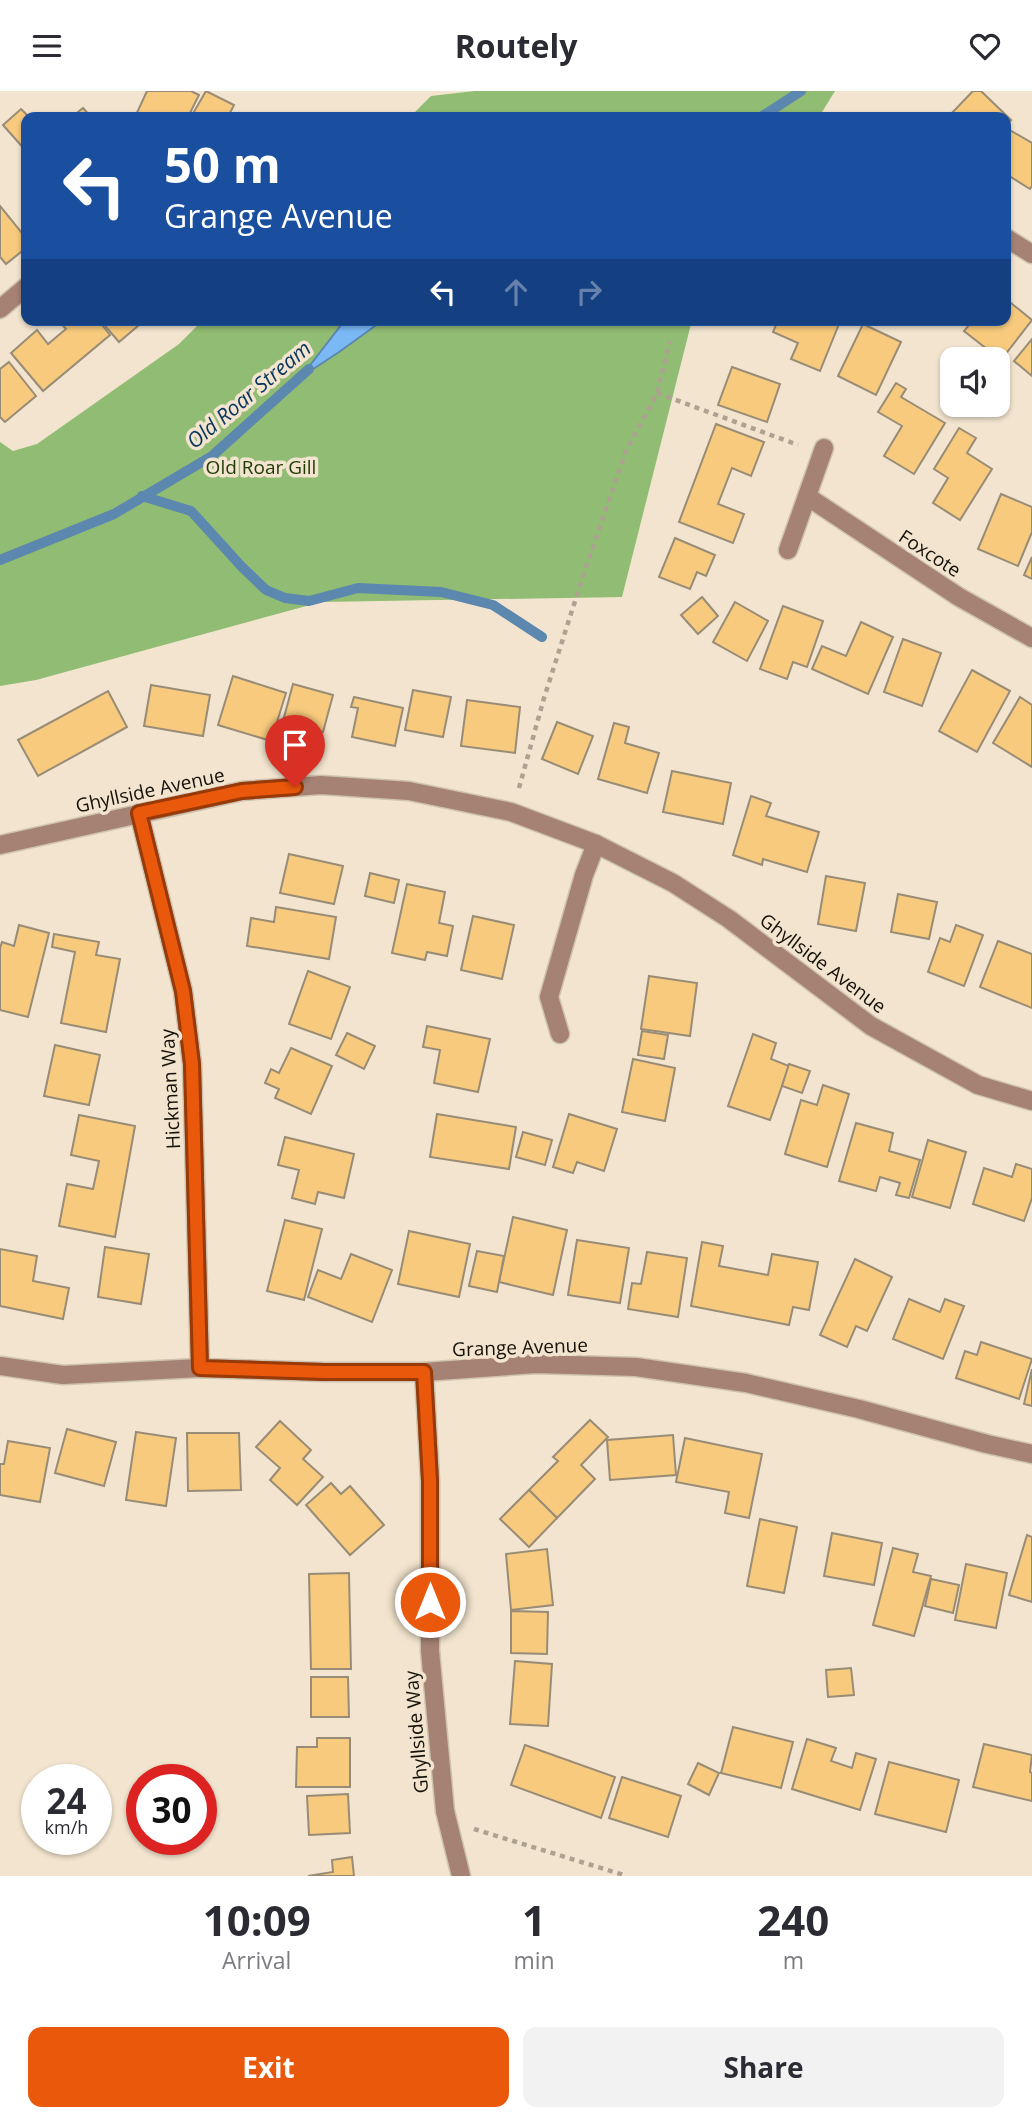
<!DOCTYPE html>
<html lang="en">
<head>
<meta charset="utf-8">
<style>
	body { margin:0; font-family:"Open Sans",sans-serif; background:#f2f2f3; color:#2b2b33; height:100vh; display:flex; flex-direction:column; font-size:26px; white-space:nowrap }
	* { box-sizing:border-box; margin:0 }
	p { font-size:23px; color:#7c7c81 }
	.icon { flex:none; width:38px; height:38px; fill:none; stroke:currentColor; stroke-width:2; stroke-linecap:round; stroke-linejoin:round }
	.map { position:relative; height:1785px; overflow:hidden }
	.drawer { display:flex; flex-direction:column; background:#fff; flex:1 }
	.drawer>* { flex:none }
	.hud { position:absolute; left:21px; top:21px; width:990px; height:214px; border-radius:14px; box-shadow:0 2px 5px #0004; background:#1a4fa0; color:#fff; overflow:hidden }
	.controls { position:absolute; left:940px; top:256px; display:grid; gap:14px }
	.controls a { display:grid; place-items:center; width:70px; height:70px; border-radius:14px; background:#fff; box-shadow:0 2px 5px #0004; font-size:35px }
	.speed { position:absolute; left:21px; top:1673px; display:flex; gap:14px; font-size:35px; font-weight:700; text-align:center }
	.speed>* { display:grid; place-content:center; width:91px; height:91px; border-radius:50%; background:#fff; box-shadow:0 2px 5px #0004; line-height:1 }
	.speed small { font-size:18px; font-weight:400 }
	.speed .limit { border:10px solid #d22; background:#fff; color:#111 }
	.pin { position:absolute; display:grid; place-items:center; width:60px; height:60px; color:#fff; margin:-72px -30px; border-radius:50% 50% 50% 0; rotate:-45deg; box-shadow:0 0 7px #0007 }
	.pin .icon { rotate:45deg }
	.me { position:absolute; width:77px; margin:-38px; rotate:0deg; stroke-linejoin:round; filter:drop-shadow(0 0 5px #0008) }
	.turn { display:flex; align-items:center; gap:24px; height:147px; padding:0 28px; font-size:32px }
	.turn .icon { width:91px; height:91px; stroke-width:2.5 }
	.turn b { display:block; font-size:49px; line-height:60px }
	.lanes { display:flex; align-items:center; height:66px; padding:0 28px; background:#0003; justify-content:center; gap:35px; direction:ltr }
	.lanes .off { opacity:.35 }
	.eta { display:flex; justify-content:space-evenly; align-items:center; height:119px; text-align:center }
	.eta b { font-size:42px; font-weight:700; line-height:49px }
	.action { display:flex; gap:14px; margin-top:auto; padding:14px 28px }
	.action a { flex:1; height:80px; border-radius:14px; background:#ea580c; color:#fff; font-size:28px; font-weight:700; line-height:80px; text-align:center }
	.action a+a { background:#f2f2f3; color:#2b2b33 }
	header { display:flex; justify-content:space-between; align-items:center; height:91px; padding:0 28px; background:#fff; font-size:32px; font-weight:700 }
	.map>svg:first-child { display:block }
	.forest { fill:#91bc73 }
	.water { fill:#7bb9f6; stroke:#5c87af; stroke-width:2 }
	.lines { fill:none; stroke-linecap:round; stroke-linejoin:round }
	.stream { stroke:#5c87af; stroke-width:10 }
	.building { fill:#f7ca7d; stroke:#998c77; stroke-width:2 }
	.street-casing { stroke:#cfc2ae; stroke-width:21 }
	.path { stroke:#ada291; stroke-width:4.5; stroke-dasharray:5 5; stroke-linecap:butt }
	.street { stroke:#a58273; stroke-width:18 }
	.route-casing { stroke:#983908; stroke-width:18 }
	.route { stroke:#ea580c; stroke-width:12 }
	.labels { text-anchor:middle; stroke-width:7; stroke-linejoin:round; paint-order:stroke }
	.park-label { font-size:19px; fill:#1f3a05; stroke:#f2e4ce }
	.street-label { font-size:19px; fill:#151109; stroke:#f2e4ce }
	.water-label { font-size:21px; font-style:italic; fill:#08375d; stroke:#f2e4ce }
</style>
</head>
<body>
<header><svg class="icon" aria-label="menu" viewBox="0 0 24 24"><path d="M4 6h16M4 12h16M4 18h16"/></svg>Routely<svg class="icon" aria-label="heart" viewBox="0 0 24 24"><path d="M12 20l-8-8c-3-5 5-10 8-4 3-6 11-1 8 4z"/></svg></header>
<div class="map">
<svg width="1032" height="1785" viewBox="0 0 1032 1785">
	<rect width="100%" height="100%" fill="#f2e4ce"/>
	<g class="forest">
		<polygon points="475,0 835,0 819,26 410,26 431,5"/>
		<polygon points="203,229 692,229 622,506 321,511 36,589 0,595 0,351 13,360 37,353 179,253"/>
	</g>
	<polygon class="water" points="345,229 401,229 393,232 382,230 339,261 301,286"/>
	<g class="lines">
		<g class="stream">
			<polyline points="761,26 801,0"/>
			<polyline points="142,405 191,420 242,476 266,499 285,507 309,510 358,497 441,501 493,514 542,546"/>
			<polyline points="0,469 114,423 212,365 309,278"/>
		</g>
	</g>
	<g class="building">
		<polygon points="147,0 191,0 199,4 188,26 135,26"/>
		<polygon points="206,0 234,14 228,26 191,26"/>
		<polygon points="973,0 981,0 1011,29 1006,34 1006,26 948,26"/>
		<polygon points="83,17 91,26 72,26"/>
		<polygon points="21,18 29,26 26,26 26,60 3,34"/>
		<polygon points="1008,38 1032,52 1032,95 1030,98 1006,83 1006,41"/>
		<polygon points="0,115 26,147 26,157 6,173 0,166"/>
		<polygon points="1011,212 1032,229 1001,269 964,240 973,229 1006,229 1006,218"/>
		<polygon points="58,229 98,229 110,244 43,300 11,262 37,239 48,253 66,238"/>
		<polygon points="100,229 145,229 119,251"/>
		<polygon points="778,229 830,229 839,233 820,280 791,268 798,252 773,241"/>
		<polygon points="863,233 901,251 876,304 838,285"/>
		<polygon points="1032,248 1032,285 1014,270"/>
		<polygon points="9,271 36,305 5,331 0,326 0,278"/>
		<polygon points="732,276 780,293 767,331 718,314"/>
		<polygon points="896,292 906,298 901,306 945,332 914,383 884,365 902,335 878,321"/>
		<polygon points="716,333 764,351 751,385 732,377 718,413 744,423 733,452 679,431"/>
		<polygon points="959,337 976,347 967,362 992,378 960,429 933,412 948,387 934,378"/>
		<polygon points="1001,403 1032,416 1032,441 1018,475 978,458"/>
		<polygon points="675,447 715,464 706,485 697,481 690,498 659,486"/>
		<polygon points="1032,466 1032,488 1024,484"/>
		<polygon points="702,506 718,525 698,543 681,524"/>
		<polygon points="735,511 768,530 747,570 713,551"/>
		<polygon points="783,515 823,530 807,576 793,571 787,588 760,578"/>
		<polygon points="861,531 893,546 868,603 812,578 822,555 846,565"/>
		<polygon points="903,548 941,562 922,615 884,601"/>
		<polygon points="972,579 1010,600 977,661 939,640"/>
		<polygon points="233,585 286,602 271,650 218,634"/>
		<polygon points="293,593 333,604 323,641 283,630"/>
		<polygon points="151,594 210,604 203,645 144,635"/>
		<polygon points="413,599 451,606 443,646 405,639"/>
		<polygon points="108,600 127,636 38,685 18,649"/>
		<polygon points="354,606 403,617 395,655 352,646 358,617 351,616"/>
		<polygon points="1020,606 1032,614 1032,676 993,652"/>
		<polygon points="467,609 520,616 515,662 461,655"/>
		<polygon points="557,631 593,645 578,683 542,668"/>
		<polygon points="614,632 629,636 625,652 659,662 647,702 598,688"/>
		<polygon points="672,680 731,692 723,733 663,721"/>
		<polygon points="751,705 771,712 766,725 819,741 807,781 763,768 762,774 733,764"/>
		<polygon points="289,763 343,775 334,813 280,802"/>
		<polygon points="370,782 399,789 394,812 365,805"/>
		<polygon points="826,785 865,792 856,840 818,833"/>
		<polygon points="407,793 445,801 439,832 453,835 447,865 427,861 425,869 392,862"/>
		<polygon points="898,803 937,811 929,848 891,841"/>
		<polygon points="276,816 336,826 329,868 247,855 251,827 274,831"/>
		<polygon points="473,825 514,834 502,888 461,879"/>
		<polygon points="19,834 49,842 28,926 0,919 0,857 2,851 14,855"/>
		<polygon points="956,834 983,844 964,895 928,881 940,847 950,851"/>
		<polygon points="54,843 99,851 96,864 120,868 106,941 61,932 75,861 52,856"/>
		<polygon points="998,850 1032,863 1032,917 980,896"/>
		<polygon points="308,880 350,896 331,948 289,933"/>
		<polygon points="649,885 697,892 690,945 641,938"/>
		<polygon points="427,935 490,948 478,1001 434,992 440,959 423,956"/>
		<polygon points="642,940 668,944 664,968 638,964"/>
		<polygon points="347,942 375,955 364,978 336,964"/>
		<polygon points="753,943 776,952 771,968 789,975 770,1029 728,1015"/>
		<polygon points="55,954 100,964 89,1014 44,1005"/>
		<polygon points="291,957 332,975 311,1023 275,1007 279,998 265,992 271,978 279,982"/>
		<polygon points="633,968 675,977 665,1030 622,1021"/>
		<polygon points="789,973 810,980 802,1002 782,995"/>
		<polygon points="823,994 849,1003 827,1076 785,1063 801,1009 817,1014"/>
		<polygon points="437,1023 516,1036 509,1078 430,1066"/>
		<polygon points="569,1023 617,1038 604,1080 577,1071 573,1082 553,1076"/>
		<polygon points="79,1024 135,1035 115,1146 59,1135 67,1093 93,1098 99,1070 71,1064"/>
		<polygon points="856,1032 893,1042 889,1060 920,1069 909,1107 896,1104 900,1092 880,1086 876,1100 839,1090"/>
		<polygon points="523,1041 552,1049 545,1074 516,1066"/>
		<polygon points="285,1046 354,1063 344,1107 318,1101 315,1113 292,1107 299,1079 278,1074"/>
		<polygon points="928,1049 966,1061 950,1117 912,1106"/>
		<polygon points="1016,1073 1032,1078 1032,1107 1024,1130 973,1113 984,1077 1012,1086"/>
		<polygon points="513,1126 567,1139 553,1204 499,1191"/>
		<polygon points="285,1129 322,1138 304,1209 267,1200"/>
		<polygon points="409,1140 470,1153 459,1206 398,1193"/>
		<polygon points="577,1149 629,1157 620,1212 568,1204"/>
		<polygon points="702,1151 723,1155 719,1175 768,1184 772,1163 818,1171 809,1219 793,1216 789,1234 691,1215"/>
		<polygon points="105,1156 149,1163 141,1213 98,1206"/>
		<polygon points="0,1158 37,1165 33,1190 69,1197 63,1228 0,1215"/>
		<polygon points="477,1160 504,1165 497,1201 469,1195"/>
		<polygon points="647,1161 687,1167 678,1226 628,1218 632,1192 641,1193"/>
		<polygon points="351,1163 392,1179 372,1231 308,1206 318,1179 341,1188"/>
		<polygon points="855,1168 892,1186 867,1240 856,1235 847,1256 820,1244"/>
		<polygon points="909,1208 940,1221 945,1208 964,1215 943,1268 893,1248"/>
		<polygon points="981,1251 1032,1268 1019,1308 956,1287 965,1260 977,1264"/>
		<polygon points="1032,1278 1032,1315 1024,1313"/>
		<polygon points="590,1329 608,1346 581,1374 595,1388 557,1427 529,1399 558,1370 553,1366"/>
		<polygon points="280,1330 311,1359 303,1368 323,1386 297,1414 270,1389 280,1377 256,1356"/>
		<polygon points="67,1338 116,1351 104,1395 55,1382"/>
		<polygon points="136,1341 176,1347 166,1415 126,1409"/>
		<polygon points="187,1342 239,1342 241,1399 188,1400"/>
		<polygon points="673,1344 676,1384 610,1389 607,1349"/>
		<polygon points="685,1347 762,1363 749,1427 725,1422 729,1401 676,1391"/>
		<polygon points="8,1350 50,1357 40,1411 0,1404 0,1373 4,1373"/>
		<polygon points="331,1392 341,1403 350,1395 384,1434 350,1464 306,1414"/>
		<polygon points="529,1399 557,1427 529,1456 500,1428"/>
		<polygon points="760,1428 797,1436 784,1502 747,1495"/>
		<polygon points="832,1442 882,1452 874,1494 824,1485"/>
		<polygon points="1027,1444 1032,1446 1032,1511 1009,1504"/>
		<polygon points="893,1457 918,1463 913,1481 931,1485 914,1545 873,1534"/>
		<polygon points="547,1458 553,1514 511,1519 506,1463"/>
		<polygon points="966,1473 1007,1482 996,1537 955,1529"/>
		<polygon points="349,1482 351,1578 311,1578 309,1483"/>
		<polygon points="931,1488 959,1494 953,1522 925,1515"/>
		<polygon points="511,1520 548,1521 547,1563 511,1562"/>
		<polygon points="515,1570 552,1573 548,1635 510,1633"/>
		<polygon points="851,1577 854,1604 828,1606 826,1579"/>
		<polygon points="311,1586 348,1586 349,1626 311,1626"/>
		<polygon points="733,1636 793,1651 781,1697 721,1682"/>
		<polygon points="317,1647 350,1647 350,1696 296,1696 297,1656 317,1656"/>
		<polygon points="807,1648 836,1657 831,1670 852,1677 856,1662 876,1668 860,1719 792,1698"/>
		<polygon points="984,1653 1032,1664 1030,1681 1032,1682 1032,1710 973,1696"/>
		<polygon points="525,1654 615,1686 601,1727 511,1694"/>
		<polygon points="889,1671 959,1689 946,1741 875,1723"/>
		<polygon points="698,1672 719,1682 709,1704 688,1693"/>
		<polygon points="622,1686 681,1705 668,1746 609,1727"/>
		<polygon points="348,1703 350,1742 309,1744 307,1705"/>
		<polygon points="352,1766 354,1785 308,1785 333,1781 332,1769"/>
	</g>
	<g class="lines">
		<g class="street-casing">
			<g id="street">
				<polyline points="1006,147 1032,163"/>
				<polyline points="0,218 26,196"/>
				<polyline points="808,406 959,506 1032,547"/>
				<polyline points="788,459 824,357"/>
				<polyline points="139,722 183,900 192,973 200,1277"/>
				<polyline points="0,754 242,700 321,694 409,700 511,721 596,753 673,792 729,828 871,935 978,994 1032,1010"/>
				<polyline points="560,943 549,906 584,784 596,753"/>
				<polyline points="0,1275 63,1284 200,1277 324,1281 424,1281 536,1273 636,1276 746,1292 859,1318 987,1353 1032,1363"/>
				<polyline points="424,1281 430,1389 430,1560 445,1720 461,1785"/>
			</g>
		</g>
		<g class="path">
			<polyline points="657,302 798,354"/>
			<polyline points="519,697 544,607 585,479 626,360 657,302 670,250"/>
			<polyline points="474,1738 627,1785"/>
		</g>
		<use href="#street" class="street"/>
	</g>
	<g class="lines">
		<g class="route-casing">
			<polyline id="route" points="295,696 242,700 139,722 183,900 192,973 200,1277 324,1281 424,1281 430,1390 430,1511"/>
		</g>
		<use href="#route" class="route"/>
	</g>
	<g class="labels">
		<g class="park-label">
			<text x="261" y="383">Old Roar Gill</text>
		</g>
		<g class="street-label">
			<text transform="translate(930 462) rotate(33)" y="7">Foxcote</text>
			<text transform="translate(150 699) rotate(-12)" y="7">Ghyllside Avenue</text>
			<text transform="translate(823 872) rotate(37)" y="7">Ghyllside Avenue</text>
			<text transform="translate(170 998) rotate(-93)" y="7">Hickman Way</text>
			<text transform="translate(520 1256) rotate(-2)" y="7">Grange Avenue</text>
			<text transform="translate(416 1641) rotate(-95)" y="7">Ghyllside Way</text>
		</g>
		<g class="water-label">
			<text transform="translate(249 304) rotate(-40)" y="7">Old Roar Stream</text>
		</g>
	</g>
</svg>
<div class="controls">
<a><svg class="icon" aria-label="sound" viewBox="0 0 24 24"><path d="M4 9h4l5-4v14l-5-4H4zM17 9q2 3 0 6"/></svg></a>
</div>
<div class="speed"><div>24<small>km/h</small></div><div class="limit">30</div></div>
<div class="pin" style="left:295px;top:696px;background:#d93025"><svg class="icon" aria-label="arrive" viewBox="0 0 24 24"><path d="M6 21V4h12l-3 4 3 4H6"/></svg></div>
<svg class="me" style="left:430px;top:1511px" viewBox="-20 -20 40 40"><circle r="17" fill="#ea580c" stroke="#fff" stroke-width="3"/><path d="M0-11L8 9 0 5-8 9z" fill="#fff"/></svg>
<div class="hud">
<div class="turn"><svg class="icon" aria-label="left" viewBox="0 0 24 24"><path d="M17 20v-9H6M10 6l-5 5 5 5"/></svg><div><b>50 m</b>Grange Avenue</div></div>
<div class="lanes"><svg class="icon" aria-label="left" viewBox="0 0 24 24"><path d="M17 20v-9H6M10 6l-5 5 5 5"/></svg><svg class="icon off" aria-label="ahead" viewBox="0 0 24 24"><path d="M12 20V5M6 11l6-6 6 6"/></svg><svg class="icon off" aria-label="right" viewBox="0 0 24 24"><path d="M7 20v-9h11M14 6l5 5-5 5"/></svg></div>
</div>
</div>
<section class="drawer">
<div class="eta">
<div><b>10:09</b><p>Arrival</p></div>
<div><b>1</b><p>min</p></div>
<div><b>240</b><p>m</p></div>
</div>
<div class="action"><a>Exit</a><a>Share</a></div>
</section>
</body>
</html>
